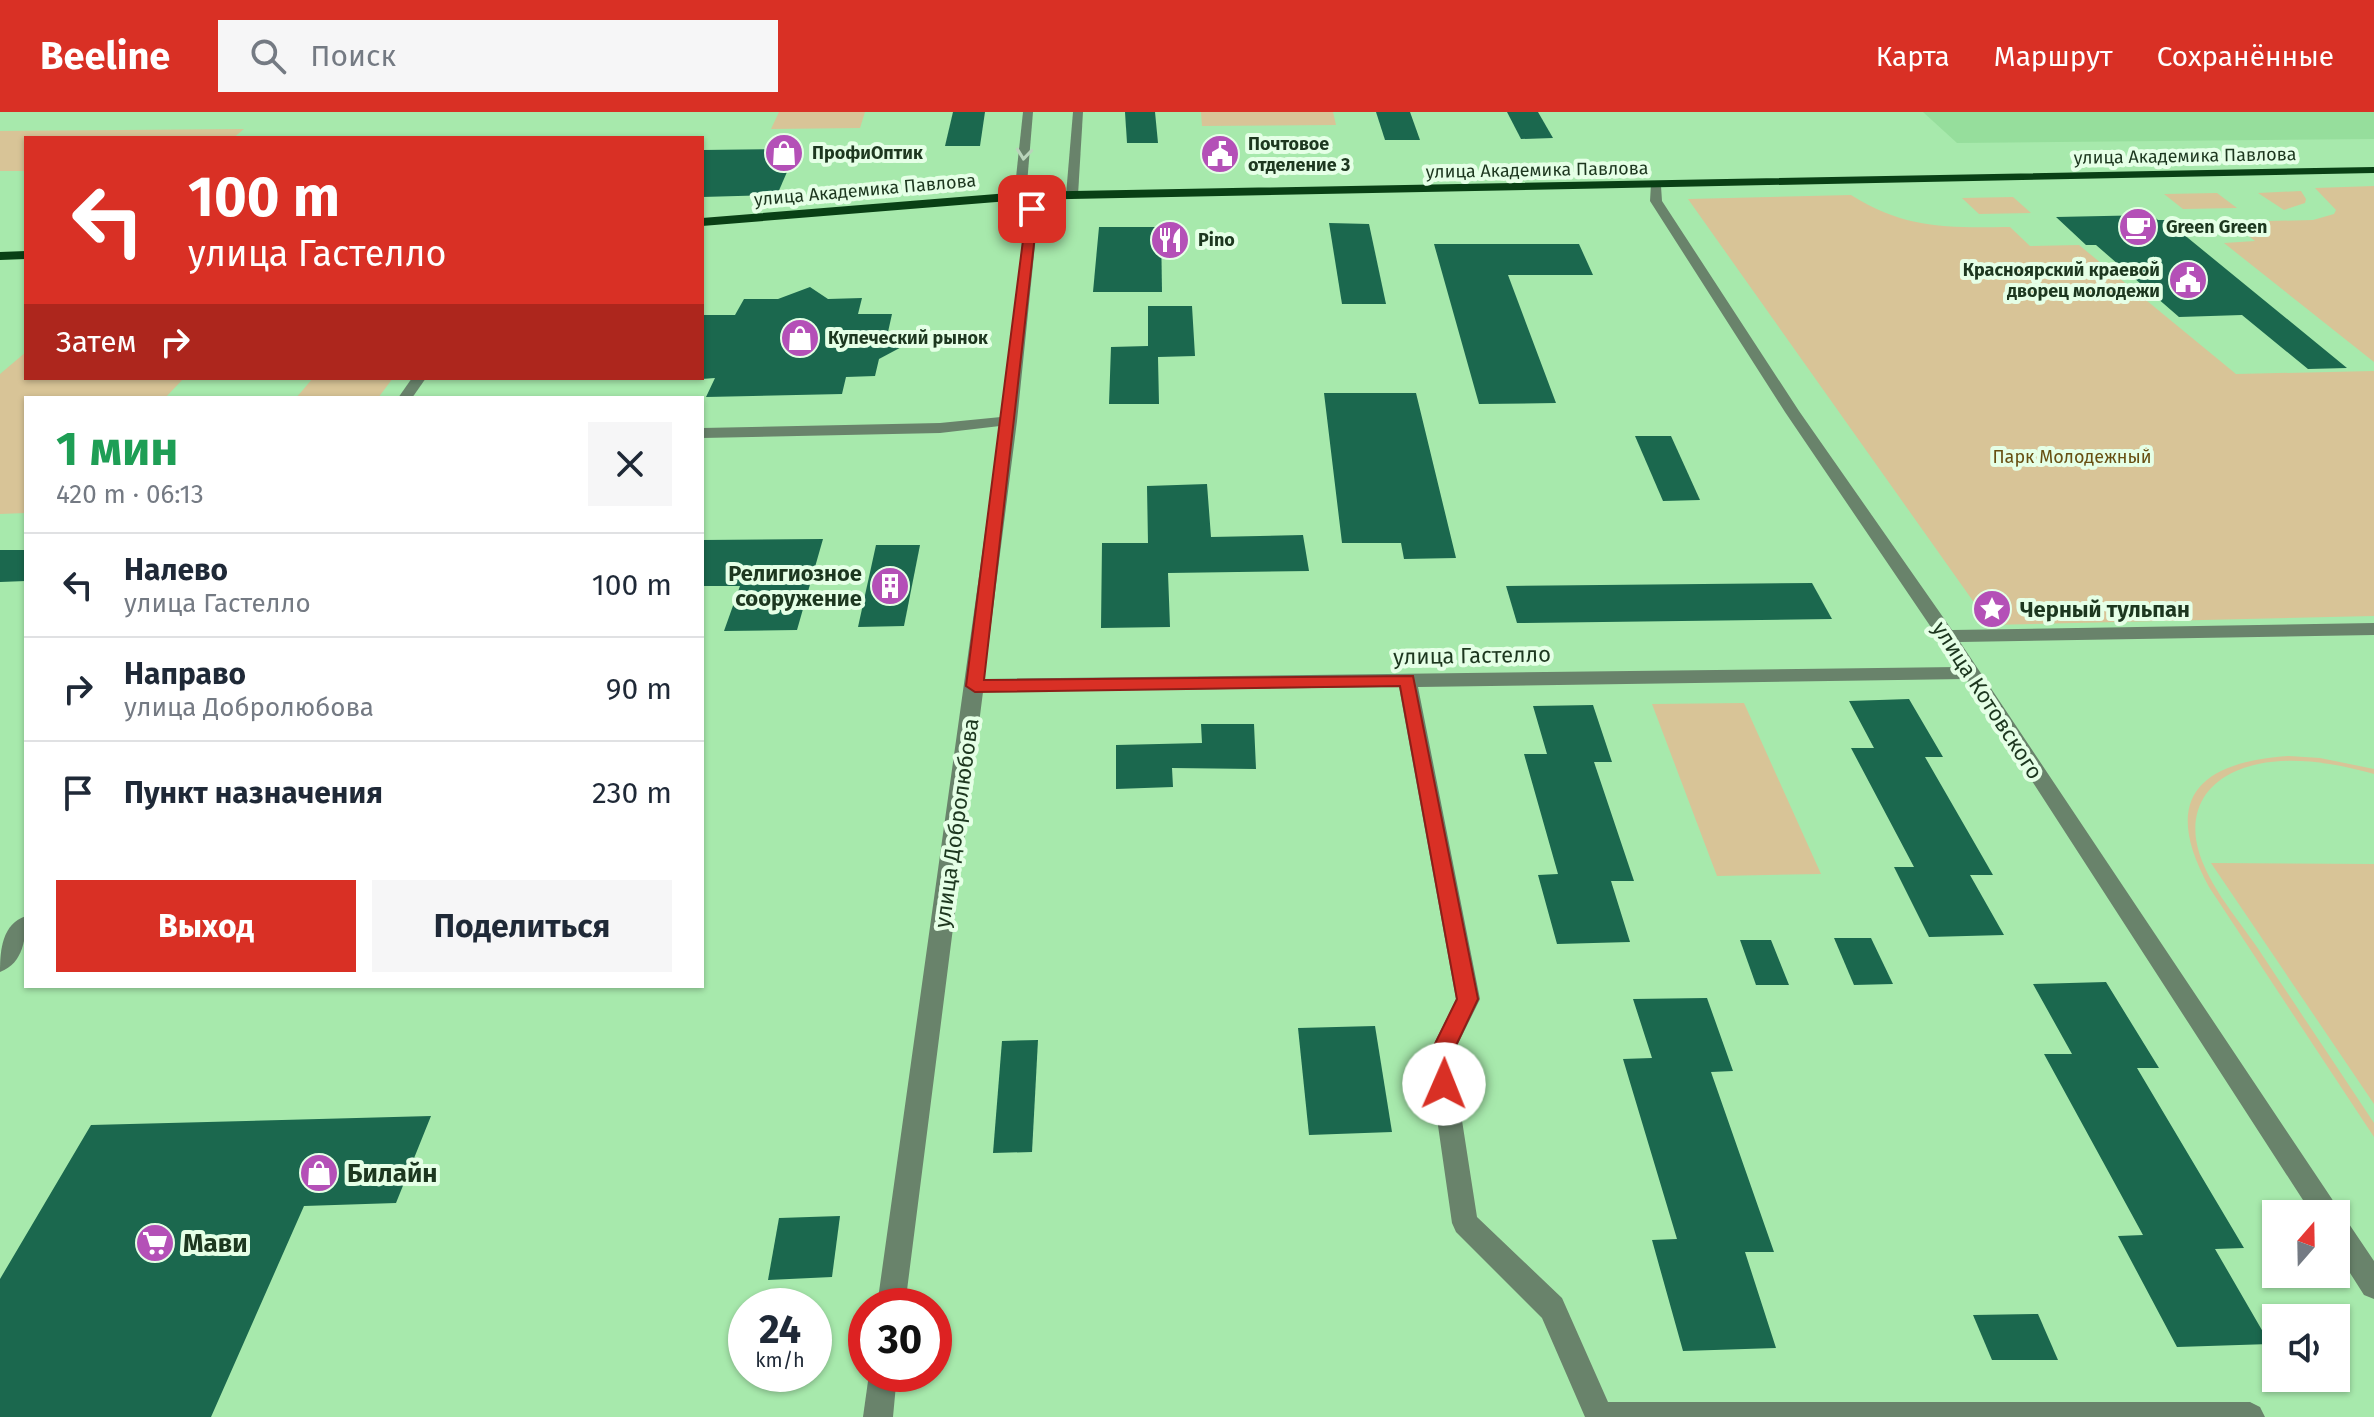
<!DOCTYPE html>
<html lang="ru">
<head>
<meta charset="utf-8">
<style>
	body { margin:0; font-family:"Fira Sans",sans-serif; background:#f6f6f7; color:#1f2937; height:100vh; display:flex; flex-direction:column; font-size:30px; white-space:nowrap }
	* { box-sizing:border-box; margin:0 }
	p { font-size:26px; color:#747a83 }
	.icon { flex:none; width:44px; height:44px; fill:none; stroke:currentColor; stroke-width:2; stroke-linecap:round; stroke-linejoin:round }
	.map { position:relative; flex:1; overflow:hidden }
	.panel { position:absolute; left:24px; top:284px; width:680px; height:592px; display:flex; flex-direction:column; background:#fff; border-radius:0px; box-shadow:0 2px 6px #0004 }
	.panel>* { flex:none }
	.top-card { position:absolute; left:24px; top:24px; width:680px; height:244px; border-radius:0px; box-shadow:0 2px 6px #0004; background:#d93025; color:#fff; overflow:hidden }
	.needle { width:52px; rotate:20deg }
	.controls { position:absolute; left:2262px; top:1088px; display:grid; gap:16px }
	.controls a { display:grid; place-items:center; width:88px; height:88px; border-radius:0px; background:#fff; box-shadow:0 2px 6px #0004; font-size:40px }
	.speed { position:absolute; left:728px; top:1176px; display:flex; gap:16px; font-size:40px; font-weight:700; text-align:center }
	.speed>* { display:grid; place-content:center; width:104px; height:104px; border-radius:50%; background:#fff; box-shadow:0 2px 6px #0004; line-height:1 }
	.speed small { font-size:20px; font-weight:400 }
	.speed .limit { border:12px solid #d22; background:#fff; color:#111 }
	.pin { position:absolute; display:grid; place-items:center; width:68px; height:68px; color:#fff; margin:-34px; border-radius:16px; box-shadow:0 4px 12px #0006 }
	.me { position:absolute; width:88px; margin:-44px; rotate:1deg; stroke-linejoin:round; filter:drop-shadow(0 0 6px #0008) }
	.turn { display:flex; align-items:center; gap:28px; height:168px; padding:0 32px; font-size:36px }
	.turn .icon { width:104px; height:104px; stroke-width:2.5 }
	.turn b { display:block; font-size:56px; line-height:68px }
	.then { display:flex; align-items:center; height:76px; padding:0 32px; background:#0003; gap:16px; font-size:30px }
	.round { display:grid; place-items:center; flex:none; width:84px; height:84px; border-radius:0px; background:#f6f6f7 }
	.summary { display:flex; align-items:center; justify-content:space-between; height:136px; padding:0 32px }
	h1 { font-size:48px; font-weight:700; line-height:60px; color:#1e9e55 }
	.cta { display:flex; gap:16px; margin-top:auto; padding:16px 32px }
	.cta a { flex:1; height:92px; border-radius:0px; background:#d93025; color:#fff; font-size:32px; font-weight:700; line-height:92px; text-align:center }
	.cta a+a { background:#f6f6f7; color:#1f2937 }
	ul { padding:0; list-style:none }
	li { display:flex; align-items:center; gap:24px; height:104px; padding:0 32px; border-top:2px solid #e0e1e3 }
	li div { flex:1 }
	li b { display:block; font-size:30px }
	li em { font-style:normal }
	header { display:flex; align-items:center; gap:48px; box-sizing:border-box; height:112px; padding:0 40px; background:#d93025; color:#fff }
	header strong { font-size:38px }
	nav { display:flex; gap:44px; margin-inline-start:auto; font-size:28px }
	.search { width:560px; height:72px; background:#f6f6f7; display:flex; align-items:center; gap:20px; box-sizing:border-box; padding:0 28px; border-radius:0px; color:#747a83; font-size:30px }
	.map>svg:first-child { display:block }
	.built { fill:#96de9c }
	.green { fill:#d8c497 }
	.building { fill:#1b684e }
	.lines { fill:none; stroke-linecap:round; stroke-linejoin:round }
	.minor { fill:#69836b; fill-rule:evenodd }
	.major { fill:#094015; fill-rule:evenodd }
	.oneway { stroke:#bad4bb }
	.route { fill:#d93025; stroke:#8d1f18; stroke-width:2 }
	.labels { text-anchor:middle; stroke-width:8; stroke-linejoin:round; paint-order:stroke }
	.far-poi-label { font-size:18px; font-weight:bold; fill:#1d371f; stroke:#e5ffe6; text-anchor:start }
	.far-street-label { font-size:18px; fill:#1d371f; stroke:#e5ffe6 }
	.far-park-label { font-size:18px; fill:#674f12; stroke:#e5ffe6 }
	.poi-label { font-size:22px; font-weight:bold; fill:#1d371f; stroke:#e5ffe6; text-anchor:end }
	.street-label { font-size:22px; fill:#1d371f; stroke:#e5ffe6 }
	.near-poi-label { font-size:26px; font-weight:bold; fill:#1d371f; stroke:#e5ffe6; text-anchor:start }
</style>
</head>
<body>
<header>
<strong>Beeline</strong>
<div class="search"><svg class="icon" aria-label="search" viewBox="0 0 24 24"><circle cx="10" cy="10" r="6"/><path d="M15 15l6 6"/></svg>Поиск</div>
<nav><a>Карта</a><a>Маршрут</a><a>Сохранённые</a></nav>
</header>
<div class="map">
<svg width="2374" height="1305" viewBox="0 0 2374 1305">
	<rect width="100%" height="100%" fill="#a7e9ac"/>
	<polygon class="built" points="1923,0 2374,0 2374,27 1957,31"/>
	<g class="green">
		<polygon points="779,0 865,0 860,16 771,17"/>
		<polygon points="1201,0 1333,0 1336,13 1202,14"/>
		<polygon points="244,17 233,26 26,26 26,59 0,59 0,19"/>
		<polygon points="2374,74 2374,250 2224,131 2255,129 2231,110 2313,108 2334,102 2336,98 2315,76"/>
		<polygon points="2301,79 2306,87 2305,91 2284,98 2258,81"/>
		<polygon points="2217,81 2237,96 2183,97 2164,82"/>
		<path d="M1851 83C1905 117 1948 116 2010 115L2030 134 2079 133 2236 262 2374 259V504L1990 513 1688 87Z"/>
		<polygon points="2013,85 2031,101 1979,102 1962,86"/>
		<polygon points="26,240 26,266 184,266 165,286 26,286 26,401 0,402 0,262"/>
		<polygon points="313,266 393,266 378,286 296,286"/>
		<polygon points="1744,591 1821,762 1717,764 1652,592"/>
		<path d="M2289 644 2320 646 2374 657V662C2331 650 2278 641 2236 659 2207 672 2192 695 2196 727 2202 767 2237 805 2259 838 2297 896 2336 953 2374 1011V1025L2209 775C2161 688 2197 650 2289 644Z"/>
		<polygon points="2211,751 2374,752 2374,992"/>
	</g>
	<g class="building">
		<polygon points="953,0 985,0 980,34 945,34"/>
		<polygon points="1125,0 1155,0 1158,31 1127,31"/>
		<polygon points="1376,0 1410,0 1420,28 1385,28"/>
		<polygon points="1507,0 1538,0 1553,26 1521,27"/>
		<polygon points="797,37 777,83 702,85 702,38"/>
		<polygon points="2152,103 2158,108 2166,108 2347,256 2308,257 2242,203 2179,205 2096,133 2086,133 2056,105"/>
		<polygon points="1329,111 1369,112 1386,192 1342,192"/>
		<polygon points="1099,115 1161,115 1162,180 1093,180"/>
		<polygon points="1434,132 1579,132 1593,163 1508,163 1556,291 1479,292"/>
		<polygon points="810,175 828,187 862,186 858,202 892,202 888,220 909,231 879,247 875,264 846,265 842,282 706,285 715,266 702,267 702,203 735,203 744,187 778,187"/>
		<polygon points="1148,194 1192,194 1195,244 1158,245 1159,292 1109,292 1111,235 1148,234"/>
		<polygon points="1324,281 1416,281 1456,446 1404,447 1401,431 1342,431"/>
		<polygon points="1635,324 1671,324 1700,388 1663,389"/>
		<polygon points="1207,372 1211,425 1303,423 1309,459 1168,461 1170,515 1101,516 1102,431 1148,431 1147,374"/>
		<polygon points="823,427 797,518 724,519 740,474 702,474 702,428"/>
		<polygon points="876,433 920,433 904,514 858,515"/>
		<polygon points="0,438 26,438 26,469 0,470"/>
		<polygon points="1812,471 1832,507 1517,511 1506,474"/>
		<polygon points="1909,587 1943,645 1925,645 1993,763 1970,763 2004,823 1929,825 1894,755 1914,755 1851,636 1874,636 1849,589"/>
		<polygon points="1593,593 1612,650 1594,650 1634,769 1611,769 1630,830 1557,832 1538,763 1558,762 1524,642 1547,642 1533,594"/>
		<polygon points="1201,612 1254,612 1256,657 1172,656 1173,675 1116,677 1116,633 1202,631"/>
		<polygon points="1834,826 1871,826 1893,872 1854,873"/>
		<polygon points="1740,828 1771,828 1789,873 1756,873"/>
		<polygon points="2106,870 2159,956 2137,956 2244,1136 2215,1137 2270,1232 2177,1235 2118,1124 2143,1123 2044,942 2072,942 2033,872"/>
		<polygon points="1707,886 1733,959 1711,960 1774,1140 1745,1140 1776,1236 1683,1239 1652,1128 1677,1127 1623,947 1652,946 1633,887"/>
		<polygon points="1375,914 1392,1020 1309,1023 1298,916"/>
		<polygon points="1038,928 1032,1040 993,1041 1002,929"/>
		<polygon points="431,1004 396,1091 304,1094 211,1305 0,1305 0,1167 91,1013"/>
		<polygon points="840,1104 832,1165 768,1168 779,1106"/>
		<polygon points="2038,1202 2058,1248 1992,1248 1973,1203"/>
	</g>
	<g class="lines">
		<g class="minor">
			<polygon points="1023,0 1033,0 1026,84 1020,88 1014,84"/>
			<polygon points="1073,0 1083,0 1078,83 1072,87 1066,83"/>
			<polygon points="1651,72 1661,74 1662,89 1799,299 1952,518 2374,511 2374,523 1960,530 2336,1093 2340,1103 2345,1106 2374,1149 2374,1187 2364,1183 2336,1139 2336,1102 2312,1102 1966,567 1418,575 1480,887 1452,944 1477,1105 1562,1186 1608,1290 2250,1290 2260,1295 2265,1305 1585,1305 1542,1206 1456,1120 1452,1111 1428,944 1456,887 1399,575 983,580 905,1194 877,1194 1000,314 940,321 702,326 702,316 940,311 1001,305 1028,84 1034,80 1040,84 1017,309 984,567 1958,555 1785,300 1650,89"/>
			<polygon points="412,266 426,266 412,286 398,286"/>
			<path d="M26 804C26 825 24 851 0 860 0 838 2 812 26 804Z"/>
			<polygon points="869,1262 897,1262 893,1305 863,1305"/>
		</g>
		<g class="major">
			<polygon points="2374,55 2374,61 1020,88 702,114 702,106 1020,80"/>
			<polygon points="26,139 26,147 0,148 0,140"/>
		</g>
	</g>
	<defs><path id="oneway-chevron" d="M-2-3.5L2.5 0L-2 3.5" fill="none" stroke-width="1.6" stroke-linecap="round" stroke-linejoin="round" transform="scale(2)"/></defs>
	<use class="oneway" href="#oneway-chevron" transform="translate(1024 42) rotate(96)"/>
	<polygon class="route" points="1032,94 1038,97 984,568 1413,564 1478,887 1451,944 1456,972 1452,979 1444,982 1436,979 1429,944 1457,887 1400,574 975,580 966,574 1027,97"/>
	<defs>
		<g id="shop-disc" transform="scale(2)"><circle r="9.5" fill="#b450b7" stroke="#e5ffe6"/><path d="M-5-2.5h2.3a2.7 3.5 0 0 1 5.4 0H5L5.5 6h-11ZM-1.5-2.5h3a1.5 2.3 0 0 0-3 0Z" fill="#fff"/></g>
		<g id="civic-disc" transform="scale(2)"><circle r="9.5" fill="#b450b7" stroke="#e5ffe6"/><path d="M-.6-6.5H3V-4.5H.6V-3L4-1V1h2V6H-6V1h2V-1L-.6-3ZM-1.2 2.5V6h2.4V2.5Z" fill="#fff"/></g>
		<g id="cafe-disc" transform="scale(2)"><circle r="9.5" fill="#b450b7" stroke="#e5ffe6"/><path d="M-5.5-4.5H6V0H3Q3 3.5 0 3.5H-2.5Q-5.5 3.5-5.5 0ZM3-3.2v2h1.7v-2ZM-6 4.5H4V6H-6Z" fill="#fff"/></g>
		<g id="restaurant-disc" transform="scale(2)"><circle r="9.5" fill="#b450b7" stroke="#e5ffe6"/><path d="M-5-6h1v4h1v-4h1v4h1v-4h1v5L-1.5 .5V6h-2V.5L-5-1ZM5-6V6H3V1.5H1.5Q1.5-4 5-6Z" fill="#fff"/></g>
		<g id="building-disc" transform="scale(2)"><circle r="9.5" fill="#b450b7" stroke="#e5ffe6"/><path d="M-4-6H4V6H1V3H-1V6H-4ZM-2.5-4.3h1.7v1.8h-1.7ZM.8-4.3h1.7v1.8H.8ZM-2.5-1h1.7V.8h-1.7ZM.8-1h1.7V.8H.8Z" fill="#fff"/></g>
		<g id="sight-disc" transform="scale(2)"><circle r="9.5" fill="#b450b7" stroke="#e5ffe6"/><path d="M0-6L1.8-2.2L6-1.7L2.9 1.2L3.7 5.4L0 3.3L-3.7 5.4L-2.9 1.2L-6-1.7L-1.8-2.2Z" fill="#fff"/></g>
		<g id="supermarket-disc" transform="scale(2)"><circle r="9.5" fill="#b450b7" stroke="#e5ffe6"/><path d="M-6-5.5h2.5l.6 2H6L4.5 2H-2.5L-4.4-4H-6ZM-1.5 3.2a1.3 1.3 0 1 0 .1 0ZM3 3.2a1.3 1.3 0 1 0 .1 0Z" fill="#fff"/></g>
	</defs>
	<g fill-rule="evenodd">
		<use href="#shop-disc" x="784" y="41"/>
		<use href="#civic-disc" x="1220" y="42"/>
		<use href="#cafe-disc" x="2138" y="115"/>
		<use href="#restaurant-disc" x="1170" y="128"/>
		<use href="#civic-disc" x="2188" y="168"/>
		<use href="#shop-disc" x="800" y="226"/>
		<use href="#building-disc" x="890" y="474"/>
		<use href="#sight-disc" x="1992" y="497"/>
		<use href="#shop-disc" x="319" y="1061"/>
		<use href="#supermarket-disc" x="155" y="1131"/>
	</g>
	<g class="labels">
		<g class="far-poi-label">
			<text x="1248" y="38">Почтовое<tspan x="1248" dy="21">отделение 3</tspan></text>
			<text x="812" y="47">ПрофиОптик</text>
			<text x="2166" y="121">Green Green</text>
			<text x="1198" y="134">Pino</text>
			<text x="2160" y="164" text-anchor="end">Красноярский краевой<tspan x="2160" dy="21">дворец молодежи</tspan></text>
			<text x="828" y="232">Купеческий рынок</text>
		</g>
		<g class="far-street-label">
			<text transform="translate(2185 44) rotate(-1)" y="6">улица Академика Павлова</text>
			<text transform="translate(1537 58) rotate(-1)" y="6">улица Академика Павлова</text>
			<text transform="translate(865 78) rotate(-5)" y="6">улица Академика Павлова</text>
		</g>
		<g class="far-park-label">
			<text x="2072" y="351">Парк Молодежный</text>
		</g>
		<g class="poi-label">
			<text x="862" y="469">Религиозное<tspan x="862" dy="25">сооружение</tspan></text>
			<text x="2020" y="505" text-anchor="start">Черный тульпан</text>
		</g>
		<g class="street-label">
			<text transform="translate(1472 543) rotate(-1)" y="8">улица Гастелло</text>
			<text transform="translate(1988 588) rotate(57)" y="8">улица Котовского</text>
			<text transform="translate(956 711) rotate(-82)" y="8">улица Добролюбова</text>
		</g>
		<g class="near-poi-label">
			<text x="347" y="1070">Билайн</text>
			<text x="183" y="1140">Мави</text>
		</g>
	</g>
</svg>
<div class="controls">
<a><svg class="needle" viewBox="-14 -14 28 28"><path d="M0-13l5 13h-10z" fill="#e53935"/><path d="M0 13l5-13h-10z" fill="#747a83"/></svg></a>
<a><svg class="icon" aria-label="sound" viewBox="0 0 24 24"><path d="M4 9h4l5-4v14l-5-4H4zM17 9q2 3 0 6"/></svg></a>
</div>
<div class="speed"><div>24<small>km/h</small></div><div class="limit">30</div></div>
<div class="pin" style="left:1032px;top:97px;background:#d93025"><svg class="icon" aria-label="arrive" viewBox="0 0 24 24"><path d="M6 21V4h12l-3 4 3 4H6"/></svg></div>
<svg class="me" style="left:1444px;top:972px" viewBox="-20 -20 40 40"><circle r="19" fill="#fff"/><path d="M0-13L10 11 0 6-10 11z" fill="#d93025"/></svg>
<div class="top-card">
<div class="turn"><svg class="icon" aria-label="left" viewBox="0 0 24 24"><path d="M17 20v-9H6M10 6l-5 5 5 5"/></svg><div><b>100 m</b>улица Гастелло</div></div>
<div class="then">Затем<svg class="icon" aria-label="right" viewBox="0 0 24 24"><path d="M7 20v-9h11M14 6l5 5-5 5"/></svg></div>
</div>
<section class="panel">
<div class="summary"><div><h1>1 мин</h1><p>420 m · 06:13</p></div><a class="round"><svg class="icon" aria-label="close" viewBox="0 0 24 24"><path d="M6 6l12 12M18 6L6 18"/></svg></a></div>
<ul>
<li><svg class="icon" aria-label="left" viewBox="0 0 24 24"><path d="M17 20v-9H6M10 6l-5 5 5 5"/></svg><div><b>Налево</b><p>улица Гастелло</p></div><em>100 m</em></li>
<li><svg class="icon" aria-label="right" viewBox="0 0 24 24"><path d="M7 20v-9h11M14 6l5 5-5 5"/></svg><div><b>Направо</b><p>улица Добролюбова</p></div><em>90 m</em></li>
<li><svg class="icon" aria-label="arrive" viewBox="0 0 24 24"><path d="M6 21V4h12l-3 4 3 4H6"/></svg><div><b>Пункт назначения</b></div><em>230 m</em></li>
</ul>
<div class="cta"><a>Выход</a><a>Поделиться</a></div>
</section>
</div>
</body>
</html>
